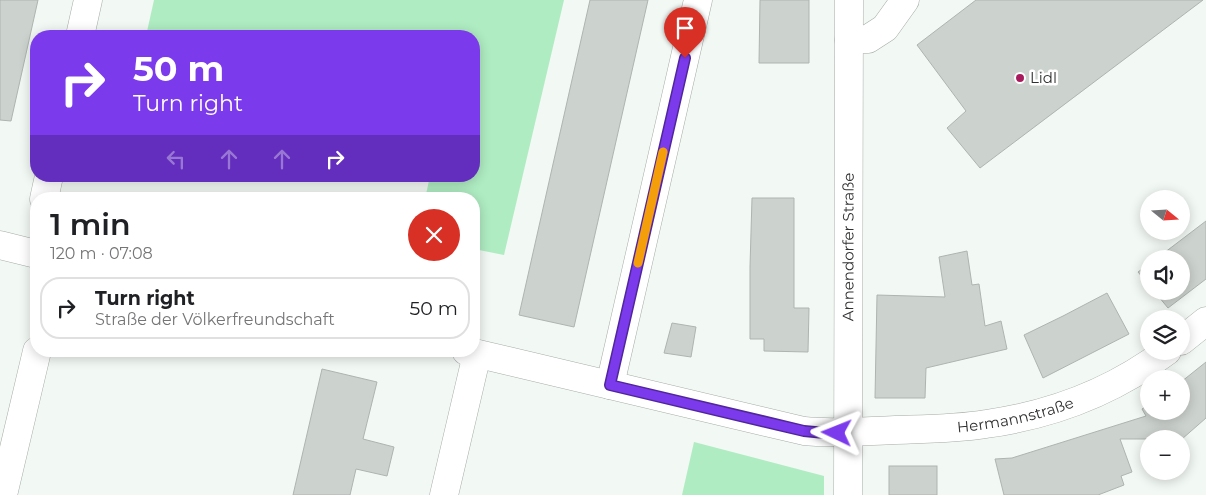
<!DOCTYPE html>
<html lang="en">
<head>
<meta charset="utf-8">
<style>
	body { margin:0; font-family:Montserrat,sans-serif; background:#f6f6f6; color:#202124; height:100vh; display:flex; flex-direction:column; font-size:19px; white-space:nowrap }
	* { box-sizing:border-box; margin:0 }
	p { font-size:16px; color:#757577 }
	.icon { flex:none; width:28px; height:28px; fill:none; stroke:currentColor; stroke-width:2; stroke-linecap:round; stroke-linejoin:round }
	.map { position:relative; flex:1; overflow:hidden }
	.drawer { position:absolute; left:30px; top:192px; width:450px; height:165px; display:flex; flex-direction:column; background:#fff; border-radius:20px; box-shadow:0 2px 12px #0003 }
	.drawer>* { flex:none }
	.top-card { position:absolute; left:30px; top:30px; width:450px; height:152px; border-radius:20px; box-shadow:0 2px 12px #0003; background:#7c3aed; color:#fff; overflow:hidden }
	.needle { width:32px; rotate:108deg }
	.buttons { position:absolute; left:1140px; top:190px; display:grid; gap:10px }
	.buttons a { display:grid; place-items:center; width:50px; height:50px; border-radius:50%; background:#fff; box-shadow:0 2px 12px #0003; font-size:25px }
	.pin { position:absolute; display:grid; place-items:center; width:42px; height:42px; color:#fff; margin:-51px -21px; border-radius:50% 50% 50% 0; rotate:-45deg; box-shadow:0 0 5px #0007 }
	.pin .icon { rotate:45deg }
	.me { position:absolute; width:55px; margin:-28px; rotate:272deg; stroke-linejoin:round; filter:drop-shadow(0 0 4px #0008) }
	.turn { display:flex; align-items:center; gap:18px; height:105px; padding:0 20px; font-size:22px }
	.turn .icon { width:65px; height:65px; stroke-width:2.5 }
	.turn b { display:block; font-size:35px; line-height:42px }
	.lanes { display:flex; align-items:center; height:48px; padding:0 20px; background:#0003; justify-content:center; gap:25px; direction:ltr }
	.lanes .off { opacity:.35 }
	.round { display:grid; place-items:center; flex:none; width:52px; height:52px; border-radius:26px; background:#f6f6f6 }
	.overview { display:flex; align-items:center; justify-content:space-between; height:85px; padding:0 20px }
	h1 { font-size:30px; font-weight:600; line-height:38px }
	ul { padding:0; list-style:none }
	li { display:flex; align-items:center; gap:15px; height:62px; margin:0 10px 8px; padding:0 10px; border:2px solid #e0e0e0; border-radius:20px }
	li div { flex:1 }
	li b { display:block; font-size:19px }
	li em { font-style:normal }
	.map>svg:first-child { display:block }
	.green { fill:#afecc2 }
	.building { fill:#ccd2ce; stroke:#aeb4b0 }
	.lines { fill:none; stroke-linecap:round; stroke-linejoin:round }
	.minor-casing { stroke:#a6aca7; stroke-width:29 }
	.minor { stroke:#fff; stroke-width:28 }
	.route-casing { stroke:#51269a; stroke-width:12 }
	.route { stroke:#7c3aed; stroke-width:9 }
	.slow { stroke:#f59e0b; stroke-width:9 }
	.poi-dot { fill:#a81c5d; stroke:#fff; stroke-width:2 }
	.labels { text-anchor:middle; stroke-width:5; stroke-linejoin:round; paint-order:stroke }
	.poi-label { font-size:15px; fill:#303230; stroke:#fff; text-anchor:start }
	.street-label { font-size:15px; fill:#303230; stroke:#fff }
</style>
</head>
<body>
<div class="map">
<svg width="1206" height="495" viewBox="0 0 1206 495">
	<rect width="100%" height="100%" fill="#f2f8f3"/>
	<g class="green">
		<polygon points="154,0 564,0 504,255 474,249 474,199 425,199 430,176 474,176 474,36 146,36"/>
		<polygon points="694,442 824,476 824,495 682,495"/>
	</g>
	<g class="building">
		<polygon points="0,0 38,0 11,121 0,120"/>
		<polygon points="590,0 648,0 574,327 519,315"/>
		<polygon points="760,0 809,0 809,63 759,63"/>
		<polygon points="976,0 1203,0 980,168 947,128 966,111 917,45"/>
		<polygon points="752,198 794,198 794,308 809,308 808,352 764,351 764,339 750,339 750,267"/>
		<polygon points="1206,221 1206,279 1168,308 1154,291 1181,291 1181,259 1156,259"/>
		<polygon points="967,251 972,285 979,284 985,326 1001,321 1007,349 926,368 925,398 875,398 877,295 945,297 939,257"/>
		<polygon points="1149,264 1149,285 1138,272"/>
		<polygon points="1107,293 1129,334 1043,378 1024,335 1063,316"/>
		<polygon points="672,323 696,327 691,357 664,353"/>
		<polygon points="1206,362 1206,418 1182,439 1120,439 1132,472 1121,476 1124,485 1098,495 1004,495 995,459 1012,458 1146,416 1142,409 1149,404 1149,411 1181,411 1181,382"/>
		<polygon points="322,369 377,382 363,439 394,447 387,476 356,469 350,495 293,495"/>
		<rect x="889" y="466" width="48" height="29"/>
	</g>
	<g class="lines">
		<g class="minor-casing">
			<g id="minor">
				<polyline points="80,36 88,0"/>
				<polyline points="849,40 868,39 885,28 905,0"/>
				<polyline points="44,199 49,176"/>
				<polyline points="0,245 36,254"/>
				<polyline points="1181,341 1206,321"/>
				<path id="s1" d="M466 351 804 431C834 434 865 431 895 430 925 429 956 429 986 424 1051 415 1114 391 1167 351"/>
				<polyline points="610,385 698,0"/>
				<polyline points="3,495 37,351"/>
				<polyline points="444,495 477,354"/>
				<path id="s2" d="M848 495 849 0"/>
			</g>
		</g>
		<use href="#minor" class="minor"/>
	</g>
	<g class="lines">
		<g class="route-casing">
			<polyline id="route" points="685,58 610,385 804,431 825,433 837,433"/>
		</g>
		<use href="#route" class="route"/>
		<polyline class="slow" points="638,263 663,152"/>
	</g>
	<circle class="poi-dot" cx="1020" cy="78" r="5"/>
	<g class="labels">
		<g class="poi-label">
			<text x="1030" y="83">Lidl</text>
		</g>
		<g class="street-label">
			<text dy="5" stroke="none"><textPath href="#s2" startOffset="248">Annendorfer Straße</textPath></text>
			<text dy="5" stroke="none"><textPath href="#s1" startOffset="560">Hermannstraße</textPath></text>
		</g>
	</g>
</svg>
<div class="buttons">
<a><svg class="needle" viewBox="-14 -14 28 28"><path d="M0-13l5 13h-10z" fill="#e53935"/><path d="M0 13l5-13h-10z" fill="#757577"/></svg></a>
<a><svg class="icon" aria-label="sound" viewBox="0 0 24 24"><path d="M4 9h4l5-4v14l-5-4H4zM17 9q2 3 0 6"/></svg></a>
<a><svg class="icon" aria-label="layers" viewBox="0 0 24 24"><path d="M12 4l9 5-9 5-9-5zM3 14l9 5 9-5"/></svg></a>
<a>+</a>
<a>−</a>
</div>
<div class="pin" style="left:685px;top:58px;background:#d93025"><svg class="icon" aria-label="arrive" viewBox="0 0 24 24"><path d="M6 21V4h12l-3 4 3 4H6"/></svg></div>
<svg class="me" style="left:837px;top:433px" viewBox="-20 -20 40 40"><path d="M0-17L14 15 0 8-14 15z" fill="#7c3aed" stroke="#fff" stroke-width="4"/></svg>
<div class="top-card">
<div class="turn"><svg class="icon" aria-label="right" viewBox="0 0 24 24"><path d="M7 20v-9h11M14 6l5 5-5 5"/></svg><div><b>50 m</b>Turn right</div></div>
<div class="lanes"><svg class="icon off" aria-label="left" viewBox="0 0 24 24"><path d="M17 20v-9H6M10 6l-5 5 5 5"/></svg><svg class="icon off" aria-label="ahead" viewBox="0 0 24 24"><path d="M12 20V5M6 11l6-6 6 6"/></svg><svg class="icon off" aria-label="ahead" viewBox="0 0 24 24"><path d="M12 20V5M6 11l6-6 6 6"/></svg><svg class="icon" aria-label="right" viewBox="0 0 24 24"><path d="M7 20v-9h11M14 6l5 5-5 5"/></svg></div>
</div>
<section class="drawer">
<div class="overview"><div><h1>1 min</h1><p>120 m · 07:08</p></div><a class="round" style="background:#d93025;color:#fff"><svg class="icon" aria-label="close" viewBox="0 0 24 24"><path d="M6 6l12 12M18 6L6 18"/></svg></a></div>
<ul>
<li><svg class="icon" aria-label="right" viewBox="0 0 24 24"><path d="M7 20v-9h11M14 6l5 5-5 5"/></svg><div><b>Turn right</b><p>Straße der Völkerfreundschaft</p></div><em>50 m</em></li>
</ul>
</section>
</div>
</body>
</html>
